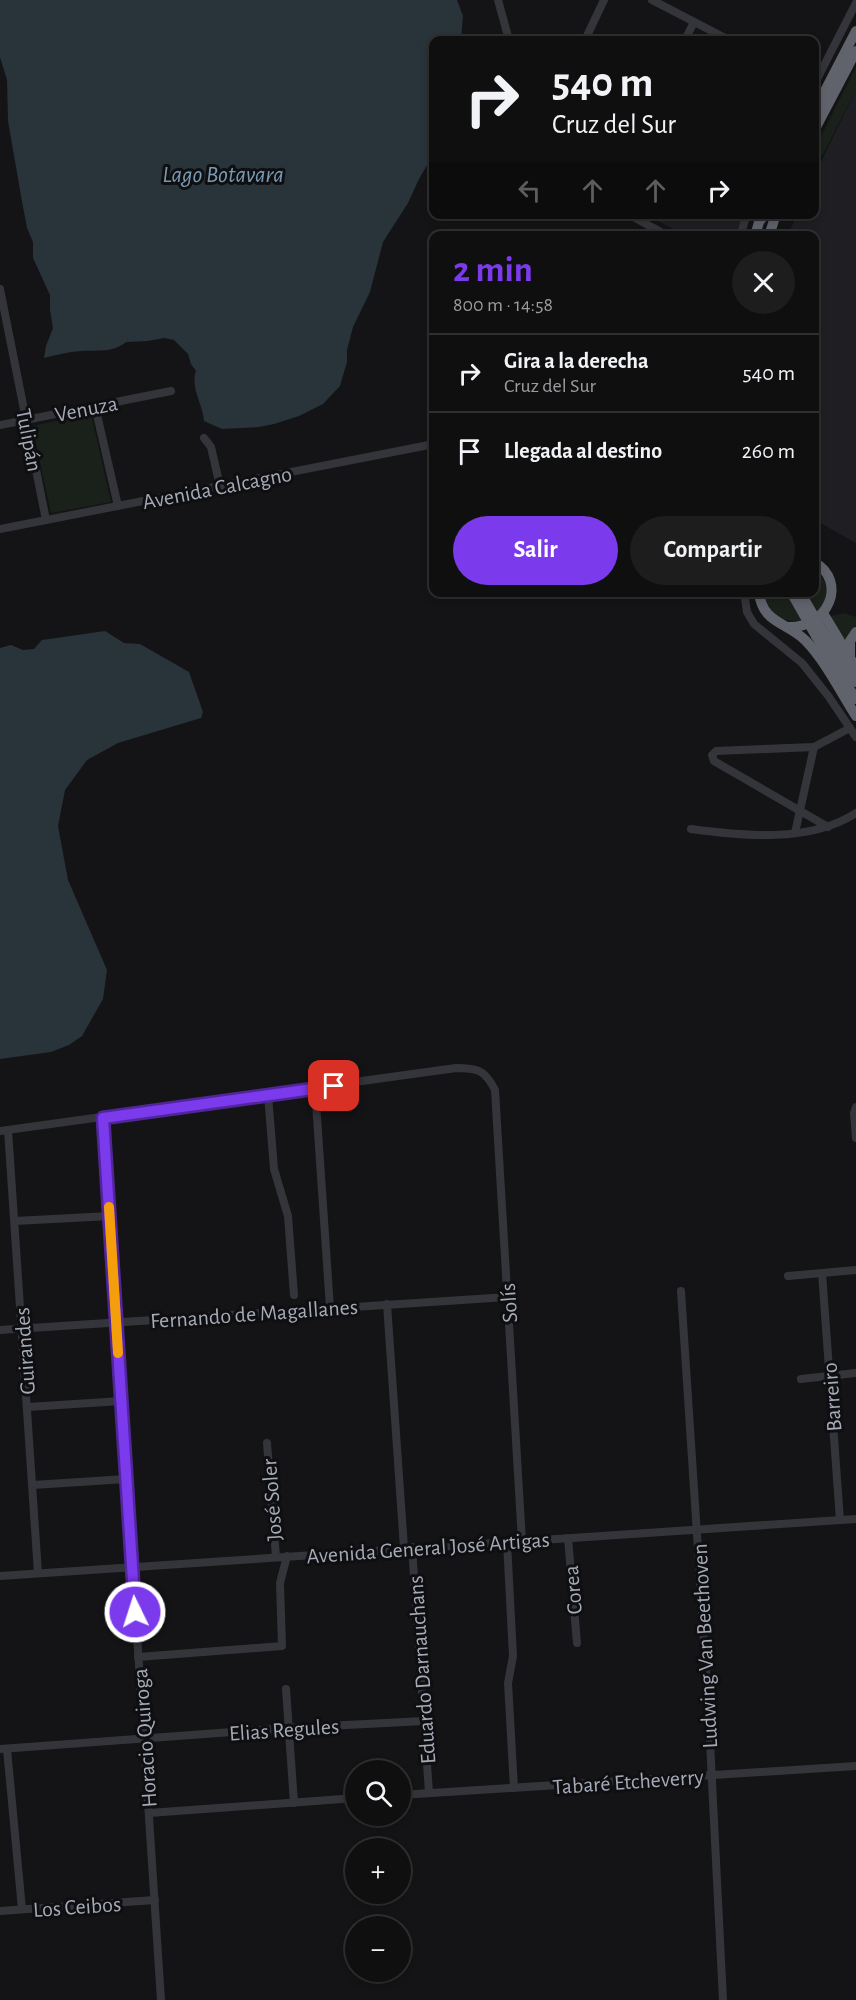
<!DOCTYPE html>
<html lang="es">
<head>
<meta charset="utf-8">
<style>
	body { margin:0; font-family:"Alegreya Sans",sans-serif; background:#1d1d1e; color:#f1f3f6; height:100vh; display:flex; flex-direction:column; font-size:22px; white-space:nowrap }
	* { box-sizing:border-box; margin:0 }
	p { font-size:20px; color:#9b9c9f }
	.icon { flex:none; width:33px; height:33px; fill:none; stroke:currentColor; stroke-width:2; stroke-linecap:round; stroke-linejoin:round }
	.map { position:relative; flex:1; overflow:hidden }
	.panel { position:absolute; left:429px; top:231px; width:390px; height:366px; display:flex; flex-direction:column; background:#0f0f10; border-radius:12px; box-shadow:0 3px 9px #0003,0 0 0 2px #2f2f30 }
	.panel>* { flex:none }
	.top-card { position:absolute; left:429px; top:36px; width:390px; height:183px; border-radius:12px; box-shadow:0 3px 9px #0003,0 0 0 2px #2f2f30; background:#0f0f10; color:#f1f3f6; overflow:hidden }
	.tools { position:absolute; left:345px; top:1760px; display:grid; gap:12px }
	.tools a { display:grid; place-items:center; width:66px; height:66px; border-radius:50%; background:#0f0f10; box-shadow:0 3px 9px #0003,0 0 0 2px #2f2f30; font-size:30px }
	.pin { position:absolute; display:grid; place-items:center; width:51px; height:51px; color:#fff; margin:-26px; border-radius:12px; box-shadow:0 3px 9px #0006 }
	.me { position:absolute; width:66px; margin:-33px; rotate:356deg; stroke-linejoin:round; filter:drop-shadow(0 0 4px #0008) }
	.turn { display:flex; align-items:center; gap:21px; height:126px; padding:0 24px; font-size:27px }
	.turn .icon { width:78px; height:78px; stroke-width:2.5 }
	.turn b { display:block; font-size:42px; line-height:51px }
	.lanes { display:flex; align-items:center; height:57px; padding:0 24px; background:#0003; justify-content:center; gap:30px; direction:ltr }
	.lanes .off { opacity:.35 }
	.round { display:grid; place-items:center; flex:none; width:63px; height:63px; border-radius:32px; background:#1d1d1e }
	.head { display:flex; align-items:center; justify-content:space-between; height:102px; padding:0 24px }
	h1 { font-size:36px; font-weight:700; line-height:45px; color:#7c3aed }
	.cta { display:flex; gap:12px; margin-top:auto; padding:12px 24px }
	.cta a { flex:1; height:69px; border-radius:36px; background:#7c3aed; color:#fff; font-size:24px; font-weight:700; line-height:69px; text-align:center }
	.cta a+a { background:#1d1d1e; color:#f1f3f6 }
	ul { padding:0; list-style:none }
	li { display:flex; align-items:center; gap:18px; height:78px; padding:0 24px; border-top:2px solid #2f2f30 }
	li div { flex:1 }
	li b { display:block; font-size:22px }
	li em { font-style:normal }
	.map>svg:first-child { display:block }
	.built { fill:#1f1f23 }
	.green { fill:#19211a }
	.water { fill:#29333a }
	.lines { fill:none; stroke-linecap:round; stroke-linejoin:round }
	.minor { stroke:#34353b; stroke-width:8 }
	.highway { stroke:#60636c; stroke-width:10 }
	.highway-bridge { stroke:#60636c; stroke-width:10 }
	.route-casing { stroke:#51269a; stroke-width:15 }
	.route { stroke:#7c3aed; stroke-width:10 }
	.slow { stroke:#f59e0b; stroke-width:10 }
	.labels { text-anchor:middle; stroke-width:6; stroke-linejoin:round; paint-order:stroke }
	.street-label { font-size:22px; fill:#a4aab7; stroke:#0f0f11 }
	.water-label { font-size:24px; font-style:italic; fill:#7899b5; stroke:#0f0f11 }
</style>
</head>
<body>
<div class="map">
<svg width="856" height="2000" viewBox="0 0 856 2000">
	<rect width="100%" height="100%" fill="#141416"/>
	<g class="built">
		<polygon points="856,90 856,543 815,520 814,236 788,235 797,215 814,214 815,174"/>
		<polygon points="656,215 744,215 734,235 685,235 654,219"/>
	</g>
	<g class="green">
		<polygon points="856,67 856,90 822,156 815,148"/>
		<polygon points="91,414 111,502 51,513 32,426"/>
		<path d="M815 566C817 570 821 574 823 578 839 610 794 637 770 610 766 606 765 598 763 593L814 592Z"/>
		<polygon points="844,613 856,617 856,625 851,631 845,645 833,626 831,616"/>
	</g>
	<g class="water">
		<path d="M0 0H457L463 16 461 40H434L433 155 419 179 408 203 383 242 370 292 353 327 347 350V362L340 386 323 404 299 416 274 424 259 427 222 429 204 421C203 404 190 388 196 371L191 364 188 354 174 340 164 338 148 341 126 342C113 353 97 350 81 351 68 352 56 355 44 358L46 346 53 328 50 310V295L33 258V242L27 228 21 196 8 121 7 80 0 57Z"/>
		<polygon points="105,631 124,643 140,644 189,672 203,712 201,718 118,743 87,760 65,790 58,826 68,880 107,970 103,999 82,1036 69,1045 51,1052 0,1059 0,648 11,645 23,650 34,649 42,640"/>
	</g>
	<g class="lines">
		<g class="minor">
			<polyline points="498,0 509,40"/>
			<polyline points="652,0 729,40"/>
			<polyline points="585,40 604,0"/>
			<polyline points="685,40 694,22"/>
			<polyline points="814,85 856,3"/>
			<polyline points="628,214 668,236"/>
			<polyline points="740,236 747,214"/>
			<polyline points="0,289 46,520"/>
			<polyline points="95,406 118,506"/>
			<polyline points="0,425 171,391"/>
			<polyline points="204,438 211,447 220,486"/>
			<polyline points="0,529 434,444"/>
			<polyline points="744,592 747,612 754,624 802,663 829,697 856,737"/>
			<polyline points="814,747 716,751 712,755 714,761 828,827"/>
			<path d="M691 829C742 836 810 843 856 813"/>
			<polyline points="795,833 814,747 850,728"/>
			<polyline points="315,1088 330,1308"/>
			<polyline points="268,1095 274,1169 288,1216 294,1295"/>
			<polyline points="856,1107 854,1113 856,1138"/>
			<polyline points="103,1118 161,2000"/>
			<polyline points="8,1130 38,1573"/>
			<path d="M0 1131 456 1068C478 1068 485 1070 495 1090L522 1541"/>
			<polyline points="15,1221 110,1216"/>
			<polyline points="822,1273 840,1520"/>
			<polyline points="788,1276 856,1270"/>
			<polyline points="681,1291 708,1702 723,2000"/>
			<polyline points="387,1304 404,1548"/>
			<polyline points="0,1330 508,1297"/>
			<polyline points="801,1379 856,1373"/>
			<polyline points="28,1407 121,1401"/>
			<polyline points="267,1443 276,1557"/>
			<polyline points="33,1485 126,1479"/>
			<polyline points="568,1538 577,1643"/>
			<polyline points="507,1542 513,1656 508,1683 514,1788"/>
			<polyline points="412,1547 429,1793"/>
			<polyline points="0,1576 856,1519"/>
			<polyline points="138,1657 282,1646 280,1583 287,1556"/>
			<polyline points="286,1689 294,1803"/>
			<polyline points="0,1749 288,1728 424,1721"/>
			<polyline points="7,1749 22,1909"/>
			<polyline points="400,1795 856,1766"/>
			<polyline points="149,1813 356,1798"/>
			<polyline points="0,1911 155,1900"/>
		</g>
		<g class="highway">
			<polyline points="814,112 856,31"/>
			<polyline points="814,131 856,51"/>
			<polyline points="755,236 759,222 765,214"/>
			<polyline points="769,236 776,214"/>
			<path d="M759 592C762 624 788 622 806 641 826 662 840 691 856 716"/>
			<polyline points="823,613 856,668"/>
			<path d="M788 627C829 628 848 581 814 562"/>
			<polyline points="823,632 856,682"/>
			<polyline points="816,636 856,699"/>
			<polyline points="850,659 850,641 856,632"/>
		</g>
		<g class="highway-bridge">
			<polyline points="791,592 816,636"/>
			<polyline points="800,592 823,632"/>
		</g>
	</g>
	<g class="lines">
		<g class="route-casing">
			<polyline id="route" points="135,1612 103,1118 334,1086"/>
		</g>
		<use href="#route" class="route"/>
		<polyline class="slow" points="109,1207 118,1353"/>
	</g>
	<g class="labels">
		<g class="street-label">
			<text transform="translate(86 408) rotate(-11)" y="8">Venuza</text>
			<text transform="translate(30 440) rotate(79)" y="8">Tulipán</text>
			<text transform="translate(217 487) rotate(-11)" y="8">Avenida Calcagno</text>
			<text transform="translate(508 1303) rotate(-94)" y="8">Solís</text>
			<text transform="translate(254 1313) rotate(-4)" y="8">Fernando de Magallanes</text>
			<text transform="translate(24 1351) rotate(-94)" y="8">Guirandes</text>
			<text transform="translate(831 1397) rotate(-94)" y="8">Barreiro</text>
			<text transform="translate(271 1500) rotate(-94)" y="8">José Soler</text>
			<text transform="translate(428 1547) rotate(-4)" y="8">Avenida General José Artigas</text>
			<text transform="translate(572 1590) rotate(-95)" y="8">Corea</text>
			<text transform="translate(704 1646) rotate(-93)" y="8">Ludwing Van Beethoven</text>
			<text transform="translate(421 1670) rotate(-94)" y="8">Eduardo Darnauchans</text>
			<text transform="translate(284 1729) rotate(-4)" y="8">Elias Regules</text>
			<text transform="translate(144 1738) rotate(-94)" y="8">Horacio Quiroga</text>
			<text transform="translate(628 1781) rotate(-4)" y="8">Tabaré Etcheverry</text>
			<text transform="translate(77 1906) rotate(-4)" y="8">Los Ceibos</text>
		</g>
		<g class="water-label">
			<text x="223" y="182">Lago Botavara</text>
		</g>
	</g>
</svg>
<div class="tools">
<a><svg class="icon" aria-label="search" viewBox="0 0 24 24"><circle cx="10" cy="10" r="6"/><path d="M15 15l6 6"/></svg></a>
<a>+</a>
<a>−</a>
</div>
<div class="pin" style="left:334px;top:1086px;background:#d93025"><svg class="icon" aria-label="arrive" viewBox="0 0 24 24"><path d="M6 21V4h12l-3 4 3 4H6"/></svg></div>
<svg class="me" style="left:135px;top:1612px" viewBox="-20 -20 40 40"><circle r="17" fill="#7c3aed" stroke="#fff" stroke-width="3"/><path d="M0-11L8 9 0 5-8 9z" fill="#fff"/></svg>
<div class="top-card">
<div class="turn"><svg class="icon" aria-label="right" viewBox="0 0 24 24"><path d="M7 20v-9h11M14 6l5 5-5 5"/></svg><div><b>540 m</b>Cruz del Sur</div></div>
<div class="lanes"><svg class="icon off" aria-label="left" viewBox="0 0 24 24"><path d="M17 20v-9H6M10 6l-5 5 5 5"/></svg><svg class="icon off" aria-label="ahead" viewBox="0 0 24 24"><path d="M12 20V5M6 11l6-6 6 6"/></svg><svg class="icon off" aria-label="ahead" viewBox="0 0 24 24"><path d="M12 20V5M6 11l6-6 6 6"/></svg><svg class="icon" aria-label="right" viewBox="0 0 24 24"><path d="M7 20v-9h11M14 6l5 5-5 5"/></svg></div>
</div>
<section class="panel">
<div class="head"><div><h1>2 min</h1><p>800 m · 14:58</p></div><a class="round"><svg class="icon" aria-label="close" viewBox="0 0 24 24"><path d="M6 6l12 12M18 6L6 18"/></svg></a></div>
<ul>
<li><svg class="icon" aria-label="right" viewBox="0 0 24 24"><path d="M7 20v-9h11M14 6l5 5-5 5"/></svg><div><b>Gira a la derecha</b><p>Cruz del Sur</p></div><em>540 m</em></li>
<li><svg class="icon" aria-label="arrive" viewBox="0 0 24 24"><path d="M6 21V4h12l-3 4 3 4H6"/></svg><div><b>Llegada al destino</b></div><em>260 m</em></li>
</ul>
<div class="cta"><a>Salir</a><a>Compartir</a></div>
</section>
</div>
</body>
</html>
